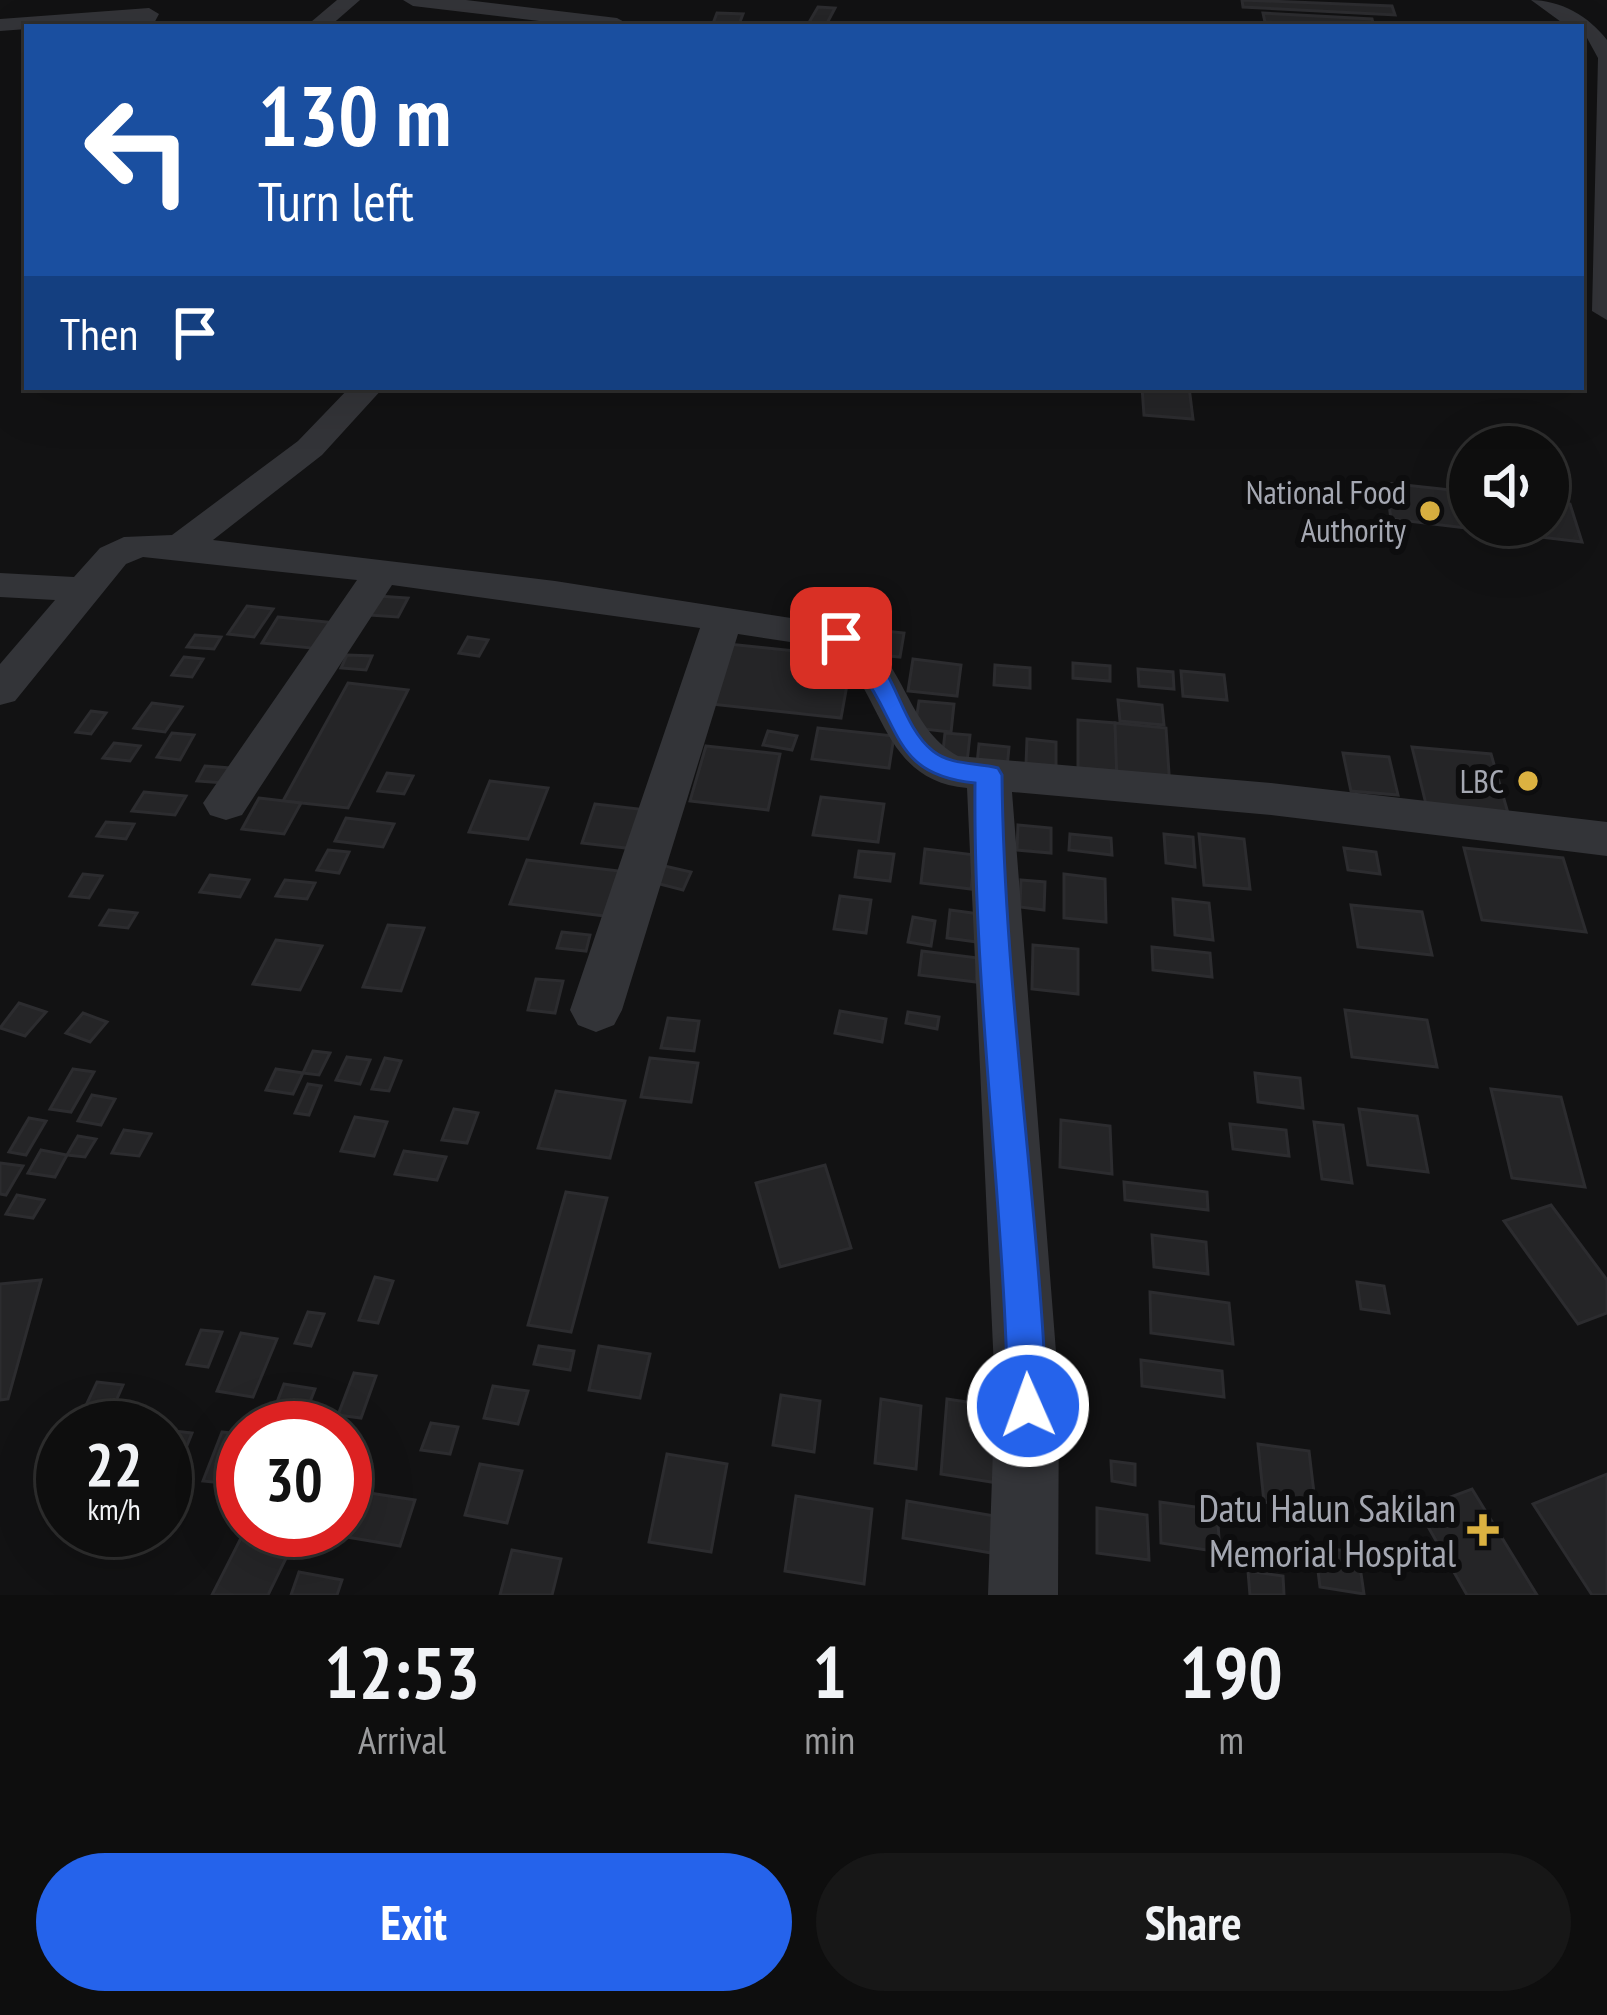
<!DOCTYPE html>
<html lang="en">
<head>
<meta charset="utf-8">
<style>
	body { margin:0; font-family:"PT Sans Narrow",sans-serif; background:#171717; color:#f1f3f6; height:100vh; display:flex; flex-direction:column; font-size:45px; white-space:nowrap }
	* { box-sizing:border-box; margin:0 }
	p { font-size:39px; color:#9b9c9e }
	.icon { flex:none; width:66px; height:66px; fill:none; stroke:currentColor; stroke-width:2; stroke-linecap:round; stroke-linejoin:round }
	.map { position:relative; height:1595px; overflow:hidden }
	.details { display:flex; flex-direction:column; background:#0e0e0e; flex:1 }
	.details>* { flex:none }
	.guide { position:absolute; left:24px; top:24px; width:1560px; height:366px; border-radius:0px; box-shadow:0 12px 48px #0002,0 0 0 3px #2e2e2e; background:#1a4fa0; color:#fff; overflow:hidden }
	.fabs { position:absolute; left:1449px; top:426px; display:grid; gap:24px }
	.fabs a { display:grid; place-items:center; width:120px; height:120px; border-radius:50%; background:#0e0e0e; box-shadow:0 12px 48px #0002,0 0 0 3px #2e2e2e; font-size:60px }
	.speed { position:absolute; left:36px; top:1401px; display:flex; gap:24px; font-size:60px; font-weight:700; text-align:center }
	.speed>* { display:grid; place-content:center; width:156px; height:156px; border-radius:50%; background:#0e0e0e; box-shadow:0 12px 48px #0002,0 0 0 3px #2e2e2e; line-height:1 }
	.speed small { font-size:30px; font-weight:400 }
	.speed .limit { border:18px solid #d22; background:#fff; color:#111 }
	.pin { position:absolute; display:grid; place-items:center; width:102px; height:102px; color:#fff; margin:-51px; border-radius:24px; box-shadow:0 6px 18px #0006 }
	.me { position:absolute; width:132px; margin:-66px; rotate:358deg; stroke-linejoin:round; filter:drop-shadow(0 0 9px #0008) }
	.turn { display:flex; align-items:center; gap:42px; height:252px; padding:0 36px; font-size:54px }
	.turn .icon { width:156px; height:156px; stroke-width:2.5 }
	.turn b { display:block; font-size:84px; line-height:102px }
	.then { display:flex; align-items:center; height:114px; padding:0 36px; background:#0003; gap:24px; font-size:45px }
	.eta { display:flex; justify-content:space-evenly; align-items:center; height:204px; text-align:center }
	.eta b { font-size:72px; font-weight:600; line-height:84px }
	.primary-button { display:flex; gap:24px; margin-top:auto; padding:24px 36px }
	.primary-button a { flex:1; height:138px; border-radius:72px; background:#2563eb; color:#fff; font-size:48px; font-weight:600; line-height:138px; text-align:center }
	.primary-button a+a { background:#171717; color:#f1f3f6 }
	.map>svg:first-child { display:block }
	.building { fill:#252527; stroke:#2c2c2f; stroke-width:3 }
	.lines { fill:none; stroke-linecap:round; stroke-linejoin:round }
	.minor { fill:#333438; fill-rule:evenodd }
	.route { fill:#2563eb; stroke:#184099; stroke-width:3 }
	.poi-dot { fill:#dcb241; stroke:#0d0d0e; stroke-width:4.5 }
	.labels { text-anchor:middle; stroke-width:12; stroke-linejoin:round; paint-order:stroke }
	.poi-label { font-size:33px; fill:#a5a8b2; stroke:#0d0d0e; text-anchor:end }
	.near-poi-label { font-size:39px; fill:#a5a8b2; stroke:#0d0d0e; text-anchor:end }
</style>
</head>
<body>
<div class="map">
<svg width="1607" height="1595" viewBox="0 0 1607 1595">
	<rect width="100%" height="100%" fill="#121213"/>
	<g class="building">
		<polygon points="1242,0 1392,6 1395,15 1243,7"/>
		<polygon points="818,7 835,8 825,27 807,26"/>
		<polygon points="717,13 743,14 738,27 712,26"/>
		<polygon points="1263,13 1372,19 1374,27 1265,22"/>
		<polygon points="1142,387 1189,387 1193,419 1144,415"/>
		<polygon points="1386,483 1470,492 1470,525 1548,525 1548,501 1570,504 1582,542 1391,519"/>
		<polygon points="378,596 408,598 398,617 368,615"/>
		<polygon points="247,606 273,609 254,637 228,634"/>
		<polygon points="278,617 336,623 321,649 262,643"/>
		<polygon points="875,630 904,633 900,657 870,654"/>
		<polygon points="195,635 221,637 214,649 187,647"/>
		<polygon points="468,637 488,640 479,656 459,653"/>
		<polygon points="728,644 852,657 841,718 711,704"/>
		<polygon points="347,655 372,656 366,670 341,668"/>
		<polygon points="184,657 203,659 192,677 172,675"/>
		<polygon points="913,659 961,665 957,696 908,691"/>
		<polygon points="1073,663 1110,666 1110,681 1073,678"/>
		<polygon points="995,665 1030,668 1030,688 994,685"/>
		<polygon points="1138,669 1173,672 1174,689 1139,686"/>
		<polygon points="1181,671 1224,675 1227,700 1183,696"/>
		<polygon points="348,683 408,690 348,808 283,801"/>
		<polygon points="1118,700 1162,705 1164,725 1120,721"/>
		<polygon points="919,701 954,704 951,732 915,728"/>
		<polygon points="152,703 182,707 165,732 134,728"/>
		<polygon points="91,711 106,713 91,734 76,732"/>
		<polygon points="1078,720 1115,723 1117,771 1078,768"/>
		<polygon points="1115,723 1166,728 1170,789 1117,783"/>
		<polygon points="818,728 894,736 889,768 812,759"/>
		<polygon points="768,731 797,736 792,750 763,745"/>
		<polygon points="172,733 194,735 180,760 157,757"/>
		<polygon points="945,733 970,735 967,762 942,760"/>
		<polygon points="1027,739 1056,742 1056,768 1026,765"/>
		<polygon points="114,743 140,746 130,761 103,758"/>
		<polygon points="979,744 1009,747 1007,768 977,764"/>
		<polygon points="706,746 780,754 768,810 690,801"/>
		<polygon points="1412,747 1491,754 1510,820 1428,812"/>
		<polygon points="1343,753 1389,757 1398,795 1351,791"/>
		<polygon points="205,766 232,768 224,783 197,781"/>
		<polygon points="387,773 413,776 404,794 378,791"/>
		<polygon points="490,781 548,788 528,839 469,832"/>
		<polygon points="144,792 186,796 175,815 132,811"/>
		<polygon points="821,797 884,804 878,842 813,835"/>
		<polygon points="259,798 301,803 284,834 242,829"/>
		<polygon points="595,804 647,810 635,849 582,843"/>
		<polygon points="346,818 394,824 383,847 335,841"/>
		<polygon points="106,822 134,824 126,839 97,836"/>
		<polygon points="1018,825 1051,828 1051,853 1017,850"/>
		<polygon points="1070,834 1111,838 1112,855 1069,850"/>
		<polygon points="1164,834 1193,837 1195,867 1166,863"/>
		<polygon points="1199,834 1244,839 1250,889 1204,885"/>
		<polygon points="1344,848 1376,852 1380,874 1348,870"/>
		<polygon points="1464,848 1563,858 1586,932 1482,920"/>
		<polygon points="925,849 975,855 971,889 921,883"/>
		<polygon points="328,850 349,852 339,873 317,870"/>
		<polygon points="859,851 894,854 890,881 855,877"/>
		<polygon points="527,860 627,872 613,917 510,904"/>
		<polygon points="660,865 691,872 683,890 652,882"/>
		<polygon points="83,874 102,876 89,898 70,896"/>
		<polygon points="1064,874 1105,879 1106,922 1064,918"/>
		<polygon points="210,875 249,880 240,897 200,892"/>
		<polygon points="285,880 315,883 307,899 276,896"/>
		<polygon points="1021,880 1045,882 1044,910 1020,907"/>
		<polygon points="840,896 871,900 866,933 834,929"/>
		<polygon points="1173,899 1209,903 1213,940 1175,935"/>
		<polygon points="1351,905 1422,912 1432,955 1358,947"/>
		<polygon points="109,910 137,913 128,928 100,925"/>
		<polygon points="950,910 980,914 977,942 947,938"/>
		<polygon points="913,917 935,921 931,946 908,942"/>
		<polygon points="388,925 424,928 401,991 363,987"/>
		<polygon points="562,932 590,935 586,951 557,948"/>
		<polygon points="276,940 322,946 300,990 253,984"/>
		<polygon points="1033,945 1078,949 1078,994 1032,989"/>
		<polygon points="1152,947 1210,953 1212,977 1153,970"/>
		<polygon points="922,951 978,958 976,982 919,975"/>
		<polygon points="536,979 563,981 555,1013 528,1010"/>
		<polygon points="19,1003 46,1012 25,1036 0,1028"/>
		<polygon points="1345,1010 1427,1020 1437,1067 1352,1057"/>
		<polygon points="840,1011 886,1019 882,1042 835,1033"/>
		<polygon points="908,1012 939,1017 937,1029 906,1023"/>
		<polygon points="83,1013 107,1022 90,1042 66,1033"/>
		<polygon points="668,1018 699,1021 694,1051 661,1048"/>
		<polygon points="313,1051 330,1053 319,1075 303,1073"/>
		<polygon points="347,1057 370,1060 360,1084 336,1080"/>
		<polygon points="385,1058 401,1061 389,1091 372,1089"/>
		<polygon points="650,1058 698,1063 691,1102 641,1097"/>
		<polygon points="73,1069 94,1072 71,1112 50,1109"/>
		<polygon points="276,1069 303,1073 293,1094 266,1090"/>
		<polygon points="1255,1073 1300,1078 1303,1108 1258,1102"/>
		<polygon points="308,1084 321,1086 309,1115 295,1113"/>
		<polygon points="1491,1089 1561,1097 1585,1187 1512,1178"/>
		<polygon points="556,1091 625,1101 610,1158 538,1148"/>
		<polygon points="92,1095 115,1099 101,1125 78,1121"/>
		<polygon points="454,1109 478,1113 467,1143 442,1140"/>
		<polygon points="1359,1109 1417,1116 1428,1172 1368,1165"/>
		<polygon points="355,1117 387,1122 374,1156 341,1151"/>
		<polygon points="29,1118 46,1121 26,1155 9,1152"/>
		<polygon points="1061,1120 1110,1126 1112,1174 1060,1167"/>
		<polygon points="1314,1122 1343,1125 1352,1183 1322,1179"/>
		<polygon points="1230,1124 1286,1130 1289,1156 1233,1149"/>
		<polygon points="124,1130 151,1134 139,1156 112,1153"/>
		<polygon points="78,1136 96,1139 85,1157 67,1155"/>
		<polygon points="41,1150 67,1155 55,1177 28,1173"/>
		<polygon points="404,1151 446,1157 437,1180 395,1174"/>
		<polygon points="0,1163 23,1166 6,1195 0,1194"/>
		<polygon points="825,1165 851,1248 780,1267 756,1183"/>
		<polygon points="1124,1182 1207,1192 1208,1210 1125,1200"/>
		<polygon points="566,1192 607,1198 571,1332 528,1325"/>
		<polygon points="17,1195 44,1200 33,1218 6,1214"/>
		<polygon points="1551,1205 1607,1280 1607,1313 1578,1324 1504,1221"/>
		<polygon points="1152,1235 1206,1242 1208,1274 1154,1267"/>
		<polygon points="375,1277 393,1281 378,1323 359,1320"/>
		<polygon points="41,1280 8,1399 0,1400 0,1284"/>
		<polygon points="1357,1282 1384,1286 1389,1313 1361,1309"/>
		<polygon points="1150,1292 1229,1303 1233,1344 1151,1333"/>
		<polygon points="308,1312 324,1314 311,1346 295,1343"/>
		<polygon points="201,1330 222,1332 208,1367 187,1364"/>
		<polygon points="241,1333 277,1339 253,1397 217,1391"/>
		<polygon points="539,1346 574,1351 570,1370 534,1364"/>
		<polygon points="599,1346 650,1354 640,1398 589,1390"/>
		<polygon points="1141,1360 1222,1371 1224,1397 1142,1386"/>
		<polygon points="354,1373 376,1376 361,1418 338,1415"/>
		<polygon points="97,1382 123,1385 108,1419 81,1416"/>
		<polygon points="284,1384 315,1389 303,1420 272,1415"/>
		<polygon points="493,1386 528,1391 518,1424 484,1418"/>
		<polygon points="781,1395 820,1401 814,1452 773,1445"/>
		<polygon points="881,1399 921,1406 916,1469 875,1463"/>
		<polygon points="947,1399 1019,1410 1016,1486 941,1474"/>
		<polygon points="431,1423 458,1427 450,1454 421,1450"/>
		<polygon points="165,1430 192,1433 182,1458 165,1456"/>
		<polygon points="222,1432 243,1434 243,1485 203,1481"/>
		<polygon points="1258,1444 1309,1451 1316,1510 1264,1502"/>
		<polygon points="667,1454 727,1464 711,1552 649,1542"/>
		<polygon points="1111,1461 1135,1464 1135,1485 1112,1481"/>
		<polygon points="480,1464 522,1471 507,1523 465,1515"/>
		<polygon points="1607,1474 1607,1595 1592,1595 1533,1504"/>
		<polygon points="1472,1489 1537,1595 1467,1595 1418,1509"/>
		<polygon points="363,1492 415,1500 400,1546 347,1537"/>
		<polygon points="796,1496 872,1509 864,1584 785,1571"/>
		<polygon points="907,1501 1006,1518 1003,1555 903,1538"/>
		<polygon points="1160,1502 1217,1510 1220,1552 1161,1543"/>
		<polygon points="1097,1508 1147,1515 1149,1560 1097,1553"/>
		<polygon points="243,1534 290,1550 268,1595 212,1595"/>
		<polygon points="1315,1546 1358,1553 1364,1594 1320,1587"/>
		<polygon points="512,1550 561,1559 552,1595 500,1595"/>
		<polygon points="1248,1571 1283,1576 1284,1595 1250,1595"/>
		<polygon points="299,1572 342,1580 337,1595 291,1595"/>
	</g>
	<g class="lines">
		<g class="minor">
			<polygon points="337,0 360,0 329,27 305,27"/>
			<polygon points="403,0 466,0 617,18 628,24 589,27 413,6"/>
			<path d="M1531 0C1560 0 1589 16 1607 40V320L1592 311 1598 58 1581 27H1568Z"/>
			<polygon points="149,8 159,14 152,27 130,27 134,21 0,31 0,19"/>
			<path d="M350 387H384L322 455 213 540 555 581 855 628C905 660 907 728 958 756L1271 783 1607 822V856L1271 815 1012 792 1059 1390 1058 1595H988L995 1390 967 788C888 781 885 709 844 658L830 648 738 634 622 1010 614 1025 596 1032 578 1025 570 1010 700 628 392 585 242 815 226 820 210 815 203 803 357 580 143 557 126 564 15 701 0 705V664L55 600 0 597V573L74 577 100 548 124 537 172 535 298 441Z"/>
		</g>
	</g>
	<path class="route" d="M841 630C895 647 895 721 933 751 952 766 977 762 998 768L1002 775C1004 986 1038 1195 1047 1406L1041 1419 1028 1425 1014 1419 1008 1406C1004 1198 973 991 975 783 893 775 902 728 861 672 852 659 838 650 829 638Z"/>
	<g class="poi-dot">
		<circle cx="1430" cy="511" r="12"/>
		<circle cx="1528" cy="781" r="12"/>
		<path d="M1477 1512h12v12h12v12h-12v12h-12v-12h-12v-12h12z"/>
	</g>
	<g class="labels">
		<g class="poi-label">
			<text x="1406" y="504">National Food<tspan x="1406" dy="38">Authority</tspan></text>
			<text x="1504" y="793">LBC</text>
		</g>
		<g class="near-poi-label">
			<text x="1456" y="1522">Datu Halun Sakilan<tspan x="1456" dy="45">Memorial Hospital</tspan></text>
		</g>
	</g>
</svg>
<div class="fabs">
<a><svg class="icon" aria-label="sound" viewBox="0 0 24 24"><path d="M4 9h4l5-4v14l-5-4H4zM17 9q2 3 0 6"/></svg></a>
</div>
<div class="speed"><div>22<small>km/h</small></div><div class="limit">30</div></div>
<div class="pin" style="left:841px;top:638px;background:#d93025"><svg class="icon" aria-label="arrive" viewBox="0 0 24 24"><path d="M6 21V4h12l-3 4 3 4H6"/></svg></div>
<svg class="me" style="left:1028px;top:1406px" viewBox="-20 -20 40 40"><circle r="17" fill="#2563eb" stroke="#fff" stroke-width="3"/><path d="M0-11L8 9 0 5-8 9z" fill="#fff"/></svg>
<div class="guide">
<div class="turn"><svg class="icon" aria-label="left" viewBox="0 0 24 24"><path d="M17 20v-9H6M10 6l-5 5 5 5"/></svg><div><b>130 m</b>Turn left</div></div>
<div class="then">Then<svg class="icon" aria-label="arrive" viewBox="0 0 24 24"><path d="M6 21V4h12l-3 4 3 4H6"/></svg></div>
</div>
</div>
<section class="details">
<div class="eta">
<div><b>12:53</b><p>Arrival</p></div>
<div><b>1</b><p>min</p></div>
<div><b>190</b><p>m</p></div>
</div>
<div class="primary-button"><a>Exit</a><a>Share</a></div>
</section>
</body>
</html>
